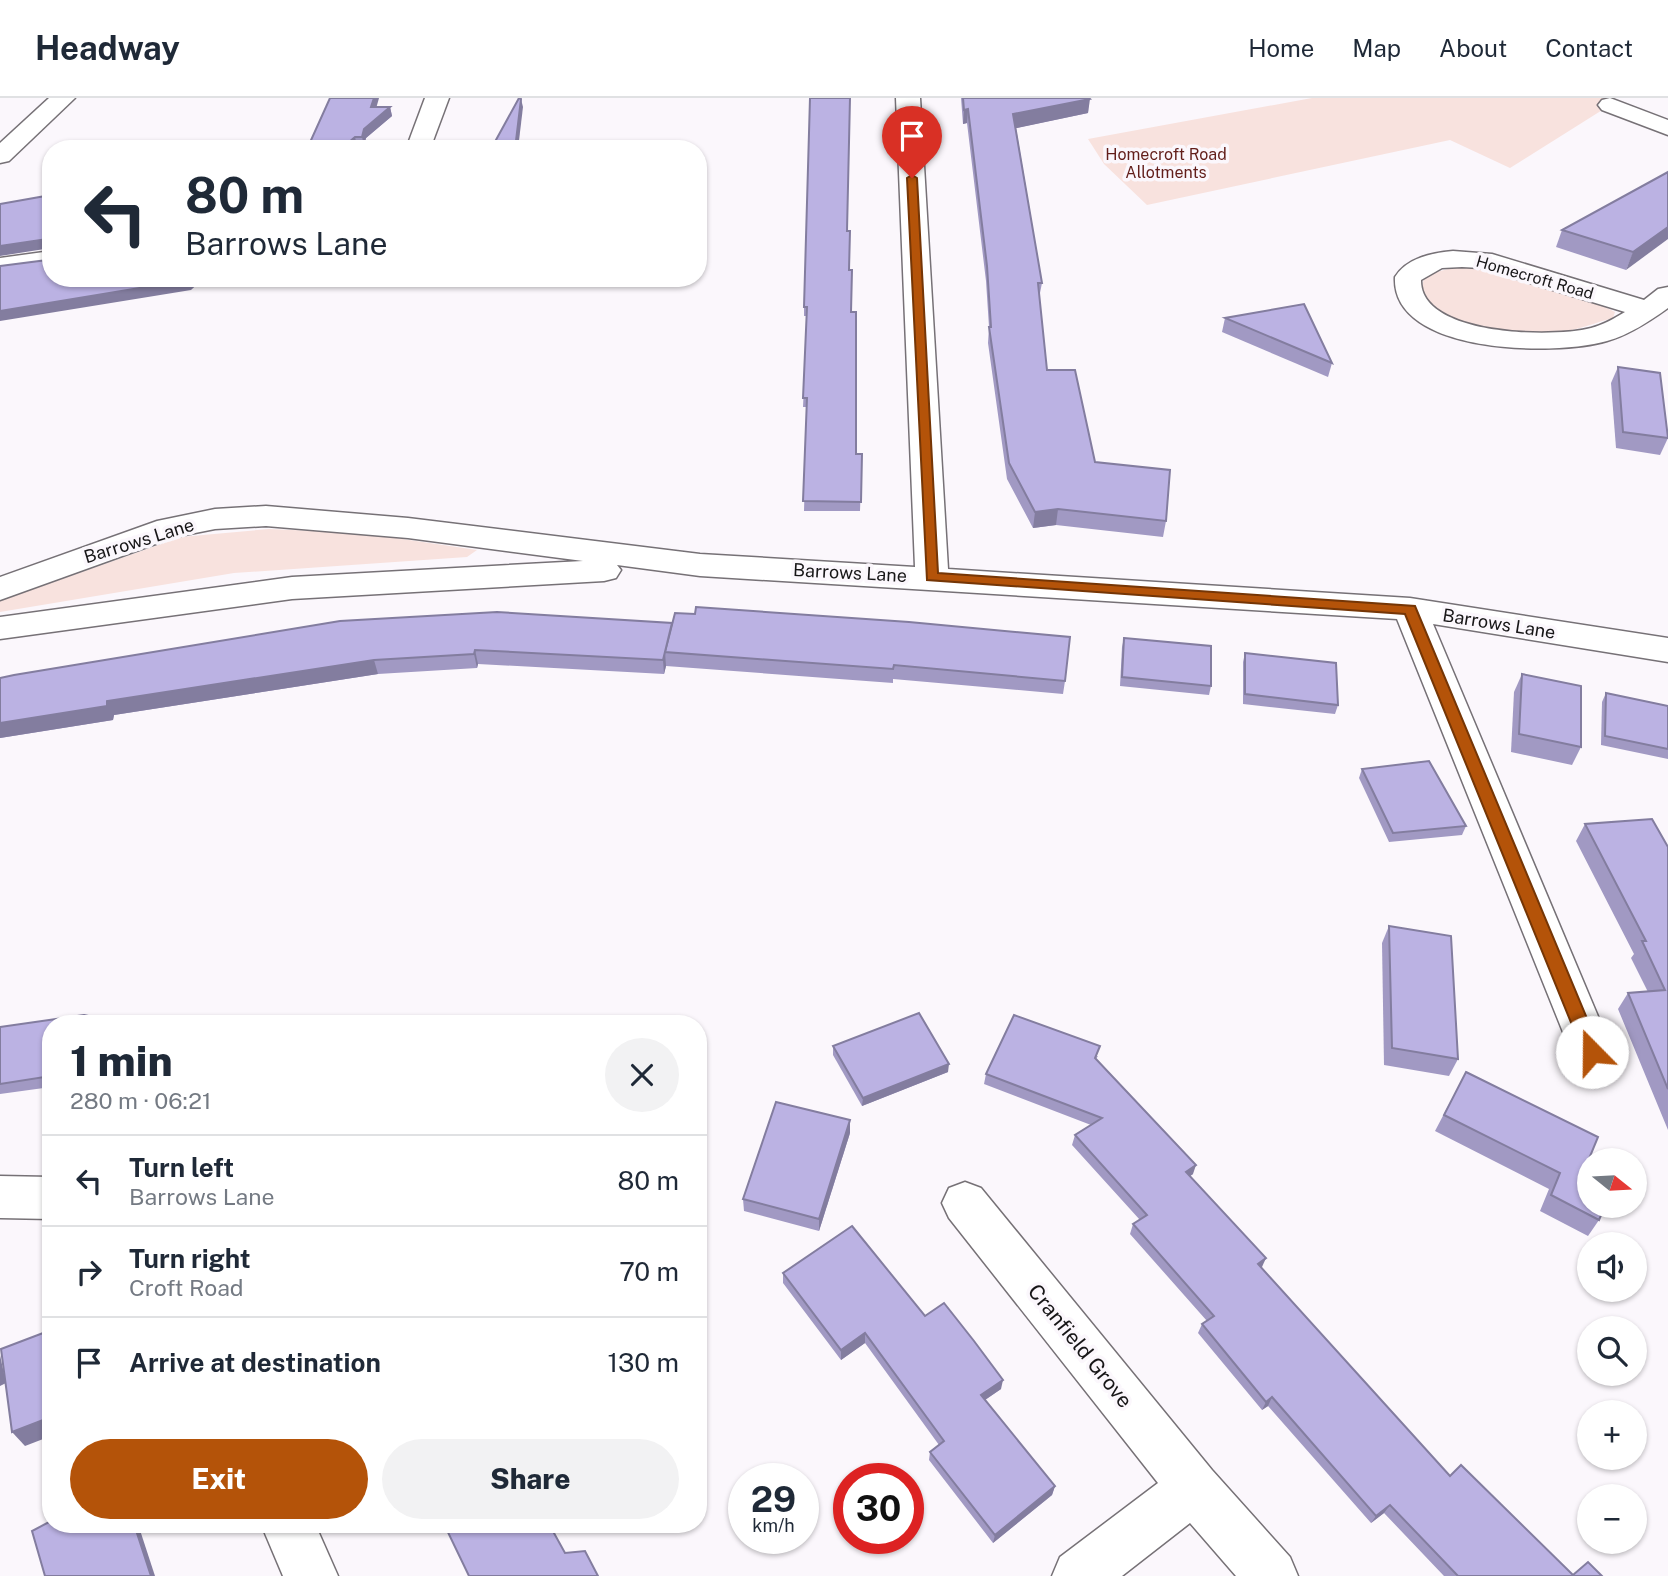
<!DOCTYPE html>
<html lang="en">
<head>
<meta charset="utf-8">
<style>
	body { margin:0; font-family:"Public Sans",sans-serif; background:#f2f2f3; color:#1f2937; height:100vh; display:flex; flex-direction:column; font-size:26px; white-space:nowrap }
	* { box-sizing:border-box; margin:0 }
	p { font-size:23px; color:#747a83 }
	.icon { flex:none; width:38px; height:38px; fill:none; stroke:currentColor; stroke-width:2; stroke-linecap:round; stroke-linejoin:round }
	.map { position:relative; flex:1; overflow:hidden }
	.details { position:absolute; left:42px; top:917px; width:665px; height:518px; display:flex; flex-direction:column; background:#fff; border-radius:28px; box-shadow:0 2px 5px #0004 }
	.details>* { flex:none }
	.hud { position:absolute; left:42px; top:42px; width:665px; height:147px; border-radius:28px; box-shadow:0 2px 5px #0004; background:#fff; color:#1f2937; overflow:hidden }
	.needle { width:46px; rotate:108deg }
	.buttons { position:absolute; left:1577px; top:1050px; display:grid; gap:14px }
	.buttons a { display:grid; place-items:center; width:70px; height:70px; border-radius:50%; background:#fff; box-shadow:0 2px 5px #0004; font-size:35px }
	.speed { position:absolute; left:728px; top:1365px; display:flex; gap:14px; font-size:35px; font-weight:700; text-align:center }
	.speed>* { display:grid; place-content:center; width:91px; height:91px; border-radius:50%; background:#fff; box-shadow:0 2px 5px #0004; line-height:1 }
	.speed small { font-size:18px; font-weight:400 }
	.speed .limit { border:10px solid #d22; background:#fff; color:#111 }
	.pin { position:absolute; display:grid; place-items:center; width:60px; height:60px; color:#fff; margin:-72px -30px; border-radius:50% 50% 50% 0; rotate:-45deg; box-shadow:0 0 7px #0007 }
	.pin .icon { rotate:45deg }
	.me { position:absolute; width:77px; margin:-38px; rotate:338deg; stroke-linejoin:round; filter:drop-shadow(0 0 5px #0008) }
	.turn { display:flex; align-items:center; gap:24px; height:147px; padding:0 28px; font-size:32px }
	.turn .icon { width:91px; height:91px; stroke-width:2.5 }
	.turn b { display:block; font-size:49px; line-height:60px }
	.round { display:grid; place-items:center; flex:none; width:74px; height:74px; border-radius:37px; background:#f2f2f3 }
	.head { display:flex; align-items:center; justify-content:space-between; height:119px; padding:0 28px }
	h1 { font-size:42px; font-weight:800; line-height:52px }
	.cta { display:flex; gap:14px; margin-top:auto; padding:14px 28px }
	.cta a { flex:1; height:80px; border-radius:42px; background:#b45309; color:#fff; font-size:28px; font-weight:800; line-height:80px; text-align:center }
	.cta a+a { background:#f2f2f3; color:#1f2937 }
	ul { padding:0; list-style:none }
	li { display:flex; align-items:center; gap:21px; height:91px; padding:0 28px; border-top:2px solid #e0e1e3 }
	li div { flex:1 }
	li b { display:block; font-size:26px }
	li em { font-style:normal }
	header { display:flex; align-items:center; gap:42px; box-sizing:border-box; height:98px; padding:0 35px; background:#fff; border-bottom:2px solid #e0e1e3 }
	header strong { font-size:33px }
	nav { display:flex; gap:38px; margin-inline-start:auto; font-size:24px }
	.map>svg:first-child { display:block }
	.green { fill:#f8e2de }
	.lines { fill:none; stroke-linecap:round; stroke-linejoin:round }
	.minor-casing { stroke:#767176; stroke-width:3 }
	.minor { fill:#fff; fill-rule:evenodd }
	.wall { fill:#a199c3 }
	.shaded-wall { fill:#837d9f }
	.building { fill:#bbb2e3; stroke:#837d9f; stroke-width:2 }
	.route { fill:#b45309; stroke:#753606; stroke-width:2 }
	.labels { text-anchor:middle; stroke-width:7; stroke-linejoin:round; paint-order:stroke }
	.far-park-label { font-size:16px; fill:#621e1a; stroke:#fbf7fc }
	.far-street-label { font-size:16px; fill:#171617; stroke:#fbf7fc }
	.street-label { font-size:18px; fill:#171617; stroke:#fbf7fc }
	.near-street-label { font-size:21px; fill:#171617; stroke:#fbf7fc }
</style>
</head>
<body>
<header>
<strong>Headway</strong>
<nav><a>Home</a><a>Map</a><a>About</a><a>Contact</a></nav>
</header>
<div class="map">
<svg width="1668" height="1478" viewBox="0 0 1668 1478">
	<rect width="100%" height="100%" fill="#fbf7fc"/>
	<g class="green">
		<polygon points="1312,0 1605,0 1615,4 1510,70 1450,42 1147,107 1104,66 1088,41"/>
		<path d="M1452 170H1482L1599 206 1615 214 1613 220C1597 224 1578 232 1561 234 1519 238 1443 232 1421 192L1425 177Z"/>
		<polygon points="269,431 362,435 477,452 467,459 234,475 0,514 0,503 181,439"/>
	</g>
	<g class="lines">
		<g class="minor-casing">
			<g id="minor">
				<polygon points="49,0 75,0 9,63 0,65 0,45"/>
				<polygon points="425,0 449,0 430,51 406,51"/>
				<polygon points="896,0 920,0 948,471 1410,500 1668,540 1668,564 1433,526 1613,954 1607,967 1592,972 1577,967 1571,954 1397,521 700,478 617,467 621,472 616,480 604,483 292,501 0,541 0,519 292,479 583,463 408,440 266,428 215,431 175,439 0,502 0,479 157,423 215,411 266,408 408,420 700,456 915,469"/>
				<polygon points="1610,0 1668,22 1668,37 1602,12 1598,7 1602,2"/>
				<polygon points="51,153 51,169 0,176 0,160"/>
				<path d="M1453 153 1492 156 1644 202 1658 191 1668 189V210C1650 223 1629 237 1607 243 1557 258 1391 257 1395 179 1407 160 1431 155 1453 153ZM1462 169 1481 170 1625 214C1615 220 1603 227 1591 230 1553 240 1420 238 1421 182L1442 170Z"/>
				<polygon points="0,1078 51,1079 51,1121 0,1120"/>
				<polygon points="965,1084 981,1090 1212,1372 1290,1459 1298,1478 1236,1478 1190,1425 1122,1478 1052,1478 1060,1459 1158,1385 949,1120 942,1105 949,1090"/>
				<polygon points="261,1426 315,1426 338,1478 283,1478"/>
			</g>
		</g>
		<use href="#minor" class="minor"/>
	</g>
	<g class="wall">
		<polygon points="961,0 1089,0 1088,15 1016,30 1042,185 1039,200 1047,272 1095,364 1166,423 1163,439 1056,427 1033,430 1007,381 988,245 989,229 986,183 967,25 963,26"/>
		<polygon points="377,9 390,9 392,18 366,40 364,48 307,51"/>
		<polygon points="1668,74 1626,172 1556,149 1562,132"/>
		<polygon points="847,133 856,356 862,356 860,413 804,413 807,309 803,309 807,218 804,218 804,209"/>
		<polygon points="1225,220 1332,265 1328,279 1222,234"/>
		<polygon points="1618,269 1668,340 1660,357 1616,350 1611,285"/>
		<polygon points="497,514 1065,583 1063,596 893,581 893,585 666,568 664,576 478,566 477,570 378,576 114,617 113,622 0,640 0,580"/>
		<polygon points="1124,540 1211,588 1209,597 1120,588 1122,549"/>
		<polygon points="1245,555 1338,607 1335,616 1243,606 1243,564"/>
		<polygon points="1522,576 1581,649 1572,667 1511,654 1514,594"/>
		<polygon points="1606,595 1668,608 1668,661 1601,647 1602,604"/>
		<polygon points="1362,671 1466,728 1462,737 1389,744 1359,680"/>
		<polygon points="1585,726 1668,749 1668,1032 1618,911 1628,895 1648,894 1631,860 1634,856 1576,743"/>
		<polygon points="1389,828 1458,961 1449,978 1384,967 1382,845"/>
		<polygon points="51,926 51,989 0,996 0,929"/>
		<polygon points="833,948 948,974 862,1008 833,957"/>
		<polygon points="1098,958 1096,961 1193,1076 1190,1078 1262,1169 1261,1170 1450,1378 1573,1477 1602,1478 1444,1478 1384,1415 1371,1425 1268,1308 1262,1312 1198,1235 1202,1226 1207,1223 1130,1136 1133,1126 1140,1122 1072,1047 1075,1037 1091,1027 984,986 986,976"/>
		<polygon points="1466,974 1586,1068 1599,1122 1588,1138 1540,1113 1549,1091 1435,1033"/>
		<polygon points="850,1035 819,1133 744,1113 743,1101"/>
		<polygon points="783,1175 925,1218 1001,1291 985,1302 1055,1388 1052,1397 993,1445 929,1362 930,1354 939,1347 865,1245 841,1262 783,1185"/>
	</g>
	<g class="shaded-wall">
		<polygon points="374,0 379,0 374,18 371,9"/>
		<polygon points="521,1 523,9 518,51 515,51"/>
		<polygon points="1090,1 1088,15 1012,31 1013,16"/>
		<polygon points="390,9 392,18 366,40 364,48 362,39 364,31"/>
		<polygon points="968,11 967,25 963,26 964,12"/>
		<polygon points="355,39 357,48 354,51 341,51"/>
		<polygon points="1668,129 1668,141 1626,172 1633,154"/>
		<polygon points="47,141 51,150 0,158 0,148"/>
		<polygon points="190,180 204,180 191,192 0,223 0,213"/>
		<polygon points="1058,411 1056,427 1033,430 1035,414"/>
		<polygon points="475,552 478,566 477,570 474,556"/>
		<polygon points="665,554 666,568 664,576 663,562"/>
		<polygon points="374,562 378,576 114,617 113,622 0,640 0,625 107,603"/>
		<polygon points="949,966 948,974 862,1008 863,1000"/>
		<polygon points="850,1022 850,1035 819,1133 819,1121"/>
		<polygon points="1196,1067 1193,1076 1183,1083 1186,1074"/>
		<polygon points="1266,1160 1262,1169 1254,1175 1258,1166"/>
		<polygon points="865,1235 865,1245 841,1262 841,1252"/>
		<polygon points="0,1257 6,1285 0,1288"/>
		<polygon points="1003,1282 1001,1291 979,1306 981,1297"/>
		<polygon points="1272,1299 1268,1308 1262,1312 1266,1304"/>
		<polygon points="51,1319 51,1338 25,1348 12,1334"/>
		<polygon points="1055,1388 1052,1397 993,1445 995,1437"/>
		<polygon points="1390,1407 1384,1415 1371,1425 1376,1418"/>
		<polygon points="134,1426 138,1426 155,1478 151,1478"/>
	</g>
	<g class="building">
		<polygon points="330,0 374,0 371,9 390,9 364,31 362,39 355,39 341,51 307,51"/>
		<polygon points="519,0 521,1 515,51 491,51"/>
		<polygon points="810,0 850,0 847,133 850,133 849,172 852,172 851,214 856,214 856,356 862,356 861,404 803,403 807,300 803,300 807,209 804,209"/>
		<polygon points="963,0 1089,0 1090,1 1013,16 1042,185 1038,185 1047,272 1075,272 1095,364 1170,372 1166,423 1058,411 1035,414 1009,365 989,229 991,229 987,168 968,11 964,12"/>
		<polygon points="1668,74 1668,129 1633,154 1562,132"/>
		<polygon points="51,97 51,180 190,180 188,182 0,213 0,168 47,162 50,159 50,143 47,141 0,148 0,106"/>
		<polygon points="1304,206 1332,265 1225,220"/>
		<polygon points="1618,269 1660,275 1668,340 1623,334"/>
		<polygon points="696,509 909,524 1070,539 1065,583 894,567 893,571 665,554 675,515 695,516"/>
		<polygon points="497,514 672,525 663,562 475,552 474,556 374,562 107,603 107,608 0,625 0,580 14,577 340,523"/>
		<polygon points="1124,540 1211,548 1211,588 1122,579"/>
		<polygon points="1245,555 1336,565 1338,607 1245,596"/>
		<polygon points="1522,576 1581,588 1581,649 1519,636"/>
		<polygon points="1606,595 1668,608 1668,651 1605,638"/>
		<polygon points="1429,663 1466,728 1393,735 1362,671"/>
		<polygon points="1652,721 1668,749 1668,991 1628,895 1665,892 1642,843 1646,843 1585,726"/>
		<polygon points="1389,828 1451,838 1458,961 1392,950"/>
		<polygon points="919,915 949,966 863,1000 833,948"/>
		<polygon points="84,917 124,926 51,926 51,978 0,986 0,929"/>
		<polygon points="1014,917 1100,948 1095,960 1196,1067 1186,1074 1266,1160 1258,1166 1450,1378 1461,1367 1573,1477 1588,1464 1602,1478 1458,1478 1390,1407 1376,1418 1272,1299 1266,1304 1202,1226 1214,1218 1133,1126 1147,1117 1075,1037 1102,1020 986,976"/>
		<polygon points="1466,974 1598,1039 1586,1068 1589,1070 1589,1108 1605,1108 1599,1122 1551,1097 1560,1075 1444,1017"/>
		<polygon points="776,1004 850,1022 819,1121 743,1101"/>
		<polygon points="852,1128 925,1218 944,1205 974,1243 1003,1282 981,1297 1055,1388 995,1437 930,1354 944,1343 865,1235 841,1252 783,1175"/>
		<polygon points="51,1232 51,1319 12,1334 1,1251"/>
		<polygon points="51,1423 51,1426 134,1426 151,1478 45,1478 32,1433"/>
		<polygon points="444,1426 549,1426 565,1455 585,1453 598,1478 469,1478"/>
	</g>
	<polygon class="route" points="912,77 917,80 938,475 1415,508 1601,954 1598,959 1592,962 1586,959 1583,954 1405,516 927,482 907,80"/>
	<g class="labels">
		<g class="far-park-label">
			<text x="1166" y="62">Homecroft Road<tspan x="1166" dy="18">Allotments</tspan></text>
		</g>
		<g class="far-street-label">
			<text transform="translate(1535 179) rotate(16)" y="6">Homecroft Road</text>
		</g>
		<g class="street-label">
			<text transform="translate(139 443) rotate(-17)" y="6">Barrows Lane</text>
			<text transform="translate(850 475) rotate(3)" y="6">Barrows Lane</text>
			<text transform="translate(1499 526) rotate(9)" y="6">Barrows Lane</text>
		</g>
		<g class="near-street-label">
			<text transform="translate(1080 1248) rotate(51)" y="7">Cranfield Grove</text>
		</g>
	</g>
</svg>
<div class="buttons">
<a><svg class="needle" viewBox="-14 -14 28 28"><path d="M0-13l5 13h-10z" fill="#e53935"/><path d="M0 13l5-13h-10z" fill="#747a83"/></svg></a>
<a><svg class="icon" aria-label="sound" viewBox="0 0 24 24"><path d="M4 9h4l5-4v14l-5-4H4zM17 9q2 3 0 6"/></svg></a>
<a><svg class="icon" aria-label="search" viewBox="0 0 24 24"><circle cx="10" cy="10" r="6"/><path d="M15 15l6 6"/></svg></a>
<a>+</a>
<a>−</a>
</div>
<div class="speed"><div>29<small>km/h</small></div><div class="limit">30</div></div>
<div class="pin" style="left:912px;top:80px;background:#d93025"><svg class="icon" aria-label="arrive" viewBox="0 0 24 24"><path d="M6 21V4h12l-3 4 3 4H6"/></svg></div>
<svg class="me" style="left:1592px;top:954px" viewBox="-20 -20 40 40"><circle r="19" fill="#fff"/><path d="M0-13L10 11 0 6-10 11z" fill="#b45309"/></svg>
<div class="hud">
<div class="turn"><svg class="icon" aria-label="left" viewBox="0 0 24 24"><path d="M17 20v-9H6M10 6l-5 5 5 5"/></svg><div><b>80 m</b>Barrows Lane</div></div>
</div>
<section class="details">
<div class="head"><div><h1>1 min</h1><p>280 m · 06:21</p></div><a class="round"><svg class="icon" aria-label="close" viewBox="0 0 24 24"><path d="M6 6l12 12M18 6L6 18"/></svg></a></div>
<ul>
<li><svg class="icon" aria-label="left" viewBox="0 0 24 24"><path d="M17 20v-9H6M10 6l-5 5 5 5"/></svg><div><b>Turn left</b><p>Barrows Lane</p></div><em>80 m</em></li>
<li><svg class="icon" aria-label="right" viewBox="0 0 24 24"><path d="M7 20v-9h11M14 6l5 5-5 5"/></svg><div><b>Turn right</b><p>Croft Road</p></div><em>70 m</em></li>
<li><svg class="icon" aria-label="arrive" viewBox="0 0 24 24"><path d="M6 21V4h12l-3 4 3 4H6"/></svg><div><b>Arrive at destination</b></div><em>130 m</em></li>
</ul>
<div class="cta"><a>Exit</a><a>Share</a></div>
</section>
</div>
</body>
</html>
